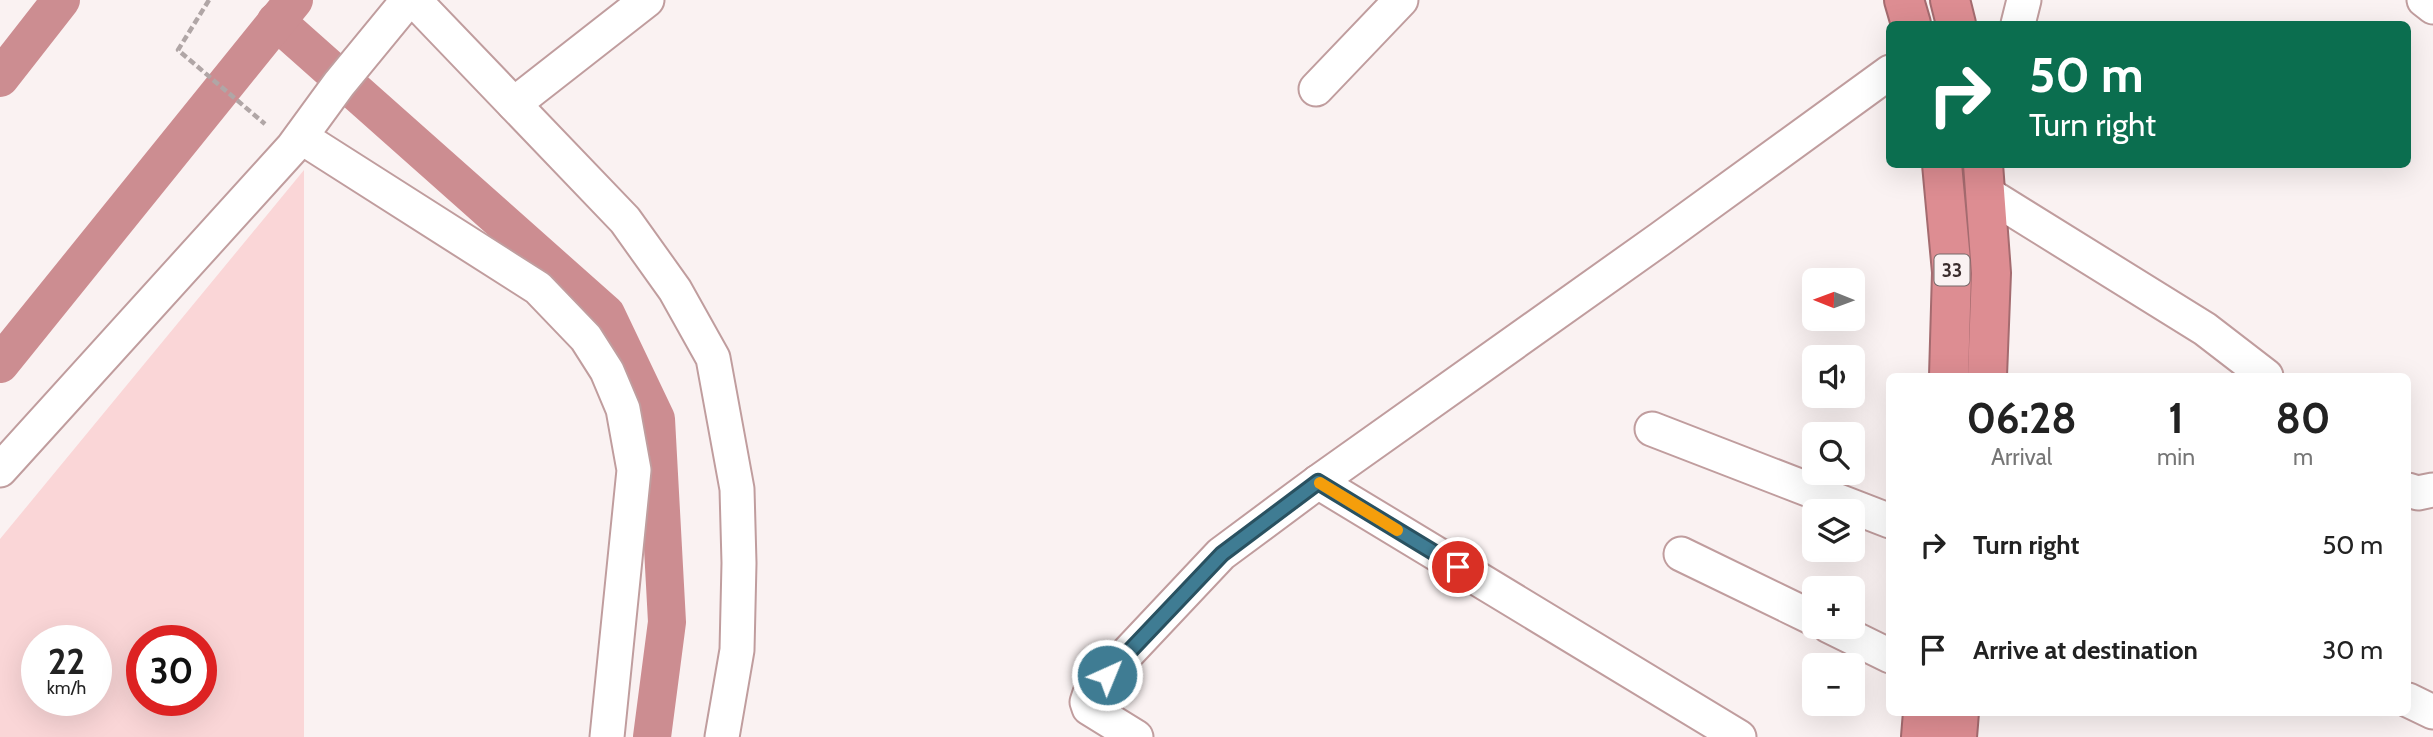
<!DOCTYPE html>
<html lang="en">
<head>
<meta charset="utf-8">
<style>
	body { margin:0; font-family:Cabin,sans-serif; background:#f2f2f2; color:#222; height:100vh; display:flex; flex-direction:column; font-size:26px; white-space:nowrap }
	* { box-sizing:border-box; margin:0 }
	p { font-size:23px; color:#767676 }
	.icon { flex:none; width:38px; height:38px; fill:none; stroke:currentColor; stroke-width:2; stroke-linecap:round; stroke-linejoin:round }
	.map { position:relative; flex:1; overflow:hidden }
	.sheet { position:absolute; left:1886px; top:373px; width:525px; height:343px; display:flex; flex-direction:column; background:#fff; border-radius:10px; box-shadow:0 7px 28px #0002 }
	.sheet>* { flex:none }
	.hud { position:absolute; left:1886px; top:21px; width:525px; height:147px; border-radius:10px; box-shadow:0 7px 28px #0002; background:#0b6e4f; color:#fff; overflow:hidden }
	.needle { width:46px; rotate:271deg }
	.controls { position:absolute; left:1802px; top:268px; display:grid; gap:14px }
	.controls a { display:grid; place-items:center; width:63px; height:63px; border-radius:10px; background:#fff; box-shadow:0 7px 28px #0002; font-size:35px }
	.speed { position:absolute; left:21px; top:625px; display:flex; gap:14px; font-size:35px; font-weight:700; text-align:center }
	.speed>* { display:grid; place-content:center; width:91px; height:91px; border-radius:50%; background:#fff; box-shadow:0 7px 28px #0002; line-height:1 }
	.speed small { font-size:18px; font-weight:400 }
	.speed .limit { border:10px solid #d22; background:#fff; color:#111 }
	.pin { position:absolute; display:grid; place-items:center; width:60px; height:60px; color:#fff; margin:-30px; border:4px solid #fff; border-radius:50%; box-shadow:0 2px 7px #0007 }
	.me { position:absolute; width:77px; margin:-38px; rotate:44deg; stroke-linejoin:round; filter:drop-shadow(0 0 5px #0008) }
	.turn { display:flex; align-items:center; gap:24px; height:147px; padding:0 28px; font-size:32px }
	.turn .icon { width:91px; height:91px; stroke-width:2.5 }
	.turn b { display:block; font-size:49px; line-height:60px }
	.eta { display:flex; justify-content:space-evenly; align-items:center; height:119px; text-align:center }
	.eta b { font-size:42px; font-weight:700; line-height:49px }
	ul { padding:0; list-style:none }
	li { display:flex; align-items:center; gap:21px; height:105px; padding:0 28px }
	li div { flex:1 }
	li b { display:block; font-size:26px }
	li em { font-style:normal }
	.map>svg:first-child { display:block }
	.green { fill:#fad6d7; fill-rule:evenodd }
	.lines { fill:none; stroke-linecap:round; stroke-linejoin:round }
	.canal { stroke:#cc8d91; stroke-width:38 }
	.street-casing { stroke:#c09d9e; stroke-width:37 }
	.highway-casing { stroke:#a46b6f; stroke-width:42 }
	.path { stroke:#b0a6a6; stroke-width:4.5; stroke-dasharray:7 3.5; stroke-linecap:butt }
	.street { stroke:#fff; stroke-width:33 }
	.highway { stroke:#dd8d92; stroke-width:38 }
	.route-casing { stroke:#295160; stroke-width:18 }
	.route { stroke:#3f7c93; stroke-width:12 }
	.slow { stroke:#f59e0b; stroke-width:12 }
	.labels { text-anchor:middle; stroke-width:6; stroke-linejoin:round; paint-order:stroke }
	.shield { fill:#faf2f2; stroke:#746868; stroke-width:2 }
	.shield-label { font-size:19px; font-weight:bold; fill:#3b2d2d }
</style>
</head>
<body>
<div class="map">
<svg width="2433" height="737" viewBox="0 0 2433 737">
	<rect width="100%" height="100%" fill="#faf2f2"/>
	<path class="green" d="M304 170V737H0V539ZM96 640V700H37V640ZM142 640H201V700H142Z"/>
	<g class="lines">
		<g class="canal">
			<polyline points="276,21 606,314 656,419 667,622 652,737"/>
			<polyline points="0,78 61,0"/>
			<polyline points="0,364 294,0"/>
		</g>
		<g class="street-casing">
			<g id="street">
				<polyline points="414,0 625,220 675,290 713,358 737,489 739,563 737,650 722,737"/>
				<polyline points="2424,0 2433,7"/>
				<polyline points="2018,24 2024,0"/>
				<polyline points="1316,89 1401,0"/>
				<polyline points="514,104 647,0"/>
				<polyline points="301,137 538,288 586,338 607,371 623,409 634,470 607,737"/>
				<polyline points="1986,193 2205,329 2266,376"/>
				<polyline points="1652,429 1890,521"/>
				<polyline points="0,470 293,147 339,84 408,0"/>
				<polyline points="1318,482 1739,737"/>
				<polyline points="2408,490 2418,493 2433,490"/>
				<polyline points="1681,554 1815,619"/>
				<polyline points="1829,626 1890,656"/>
				<polyline points="2408,700 2433,712"/>
				<polyline points="1136,737 1089,708 1087,702 1090,693 1221,554 1318,482 1660,239 1890,72"/>
			</g>
		</g>
		<g class="highway-casing">
			<g id="highway">
				<polyline points="1904,0 1911,24"/>
				<polyline points="1950,0 1956,24"/>
				<polyline points="1942,164 1952,272 1949,376"/>
				<polyline points="1983,164 1991,273 1987,376"/>
				<polyline points="1921,737 1923,712"/>
				<polyline points="1957,737 1959,712"/>
			</g>
		</g>
		<polyline class="path" points="209,0 178,50 265,124"/>
		<use href="#street" class="street"/>
		<use href="#highway" class="highway"/>
	</g>
	<g class="lines">
		<g class="route-casing">
			<polyline id="route" points="1107,675 1222,554 1318,482 1458,567"/>
		</g>
		<use href="#route" class="route"/>
		<polyline class="slow" points="1320,483 1397,530"/>
	</g>
	<g class="labels">
		<rect class="shield" x="1934.5" y="254.5" width="35" height="31" rx="5"/>
		<g class="shield-label">
			<text x="1952" y="277">33</text>
		</g>
	</g>
</svg>
<div class="controls">
<a><svg class="needle" viewBox="-14 -14 28 28"><path d="M0-13l5 13h-10z" fill="#e53935"/><path d="M0 13l5-13h-10z" fill="#767676"/></svg></a>
<a><svg class="icon" aria-label="sound" viewBox="0 0 24 24"><path d="M4 9h4l5-4v14l-5-4H4zM17 9q2 3 0 6"/></svg></a>
<a><svg class="icon" aria-label="search" viewBox="0 0 24 24"><circle cx="10" cy="10" r="6"/><path d="M15 15l6 6"/></svg></a>
<a><svg class="icon" aria-label="layers" viewBox="0 0 24 24"><path d="M12 4l9 5-9 5-9-5zM3 14l9 5 9-5"/></svg></a>
<a>+</a>
<a>−</a>
</div>
<div class="speed"><div>22<small>km/h</small></div><div class="limit">30</div></div>
<div class="pin" style="left:1458px;top:567px;background:#d93025"><svg class="icon" aria-label="arrive" viewBox="0 0 24 24"><path d="M6 21V4h12l-3 4 3 4H6"/></svg></div>
<svg class="me" style="left:1107px;top:675px" viewBox="-20 -20 40 40"><circle r="17" fill="#3f7c93" stroke="#fff" stroke-width="3"/><path d="M0-11L8 9 0 5-8 9z" fill="#fff"/></svg>
<div class="hud">
<div class="turn"><svg class="icon" aria-label="right" viewBox="0 0 24 24"><path d="M7 20v-9h11M14 6l5 5-5 5"/></svg><div><b>50 m</b>Turn right</div></div>
</div>
<section class="sheet">
<div class="eta">
<div><b>06:28</b><p>Arrival</p></div>
<div><b>1</b><p>min</p></div>
<div><b>80</b><p>m</p></div>
</div>
<ul>
<li><svg class="icon" aria-label="right" viewBox="0 0 24 24"><path d="M7 20v-9h11M14 6l5 5-5 5"/></svg><div><b>Turn right</b></div><em>50 m</em></li>
<li><svg class="icon" aria-label="arrive" viewBox="0 0 24 24"><path d="M6 21V4h12l-3 4 3 4H6"/></svg><div><b>Arrive at destination</b></div><em>30 m</em></li>
</ul>
</section>
</div>
</body>
</html>
